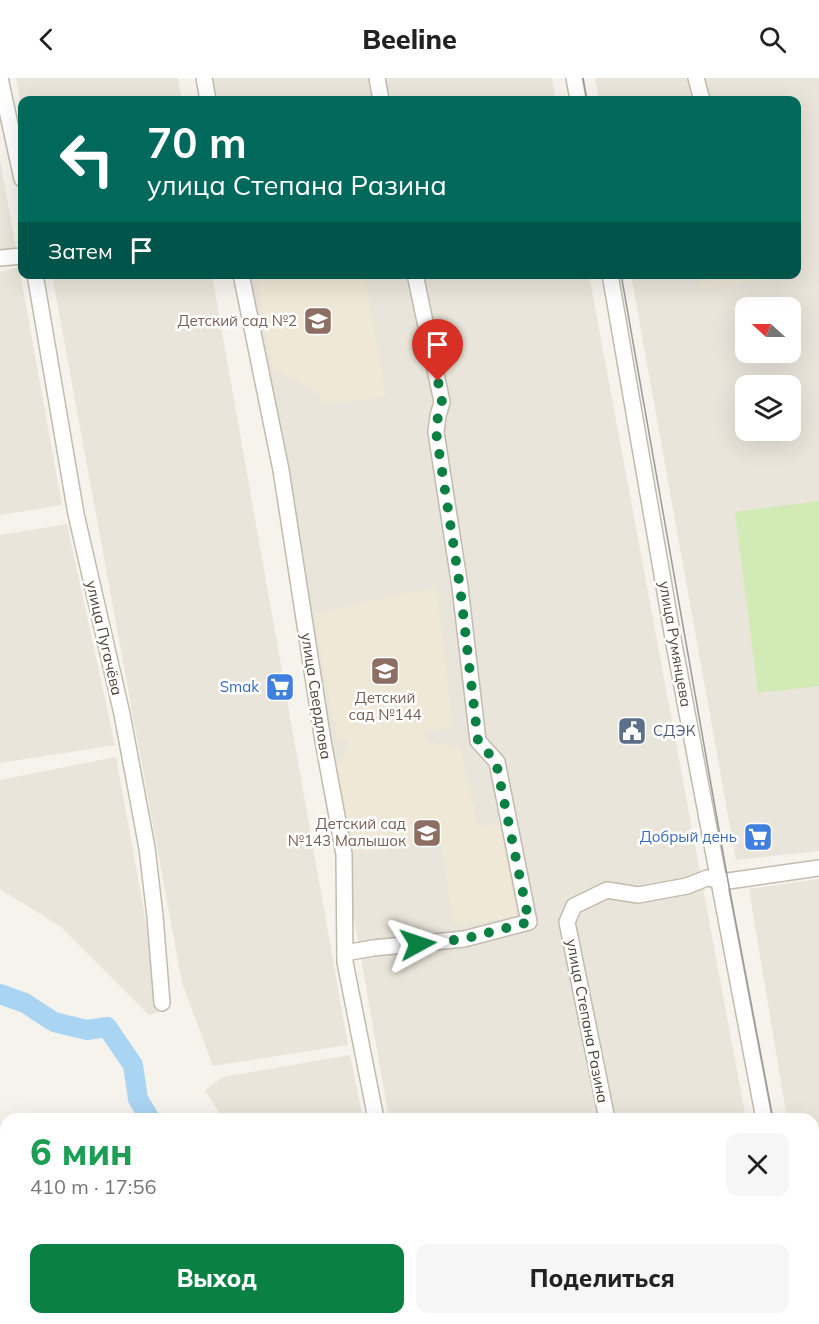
<!DOCTYPE html>
<html lang="ru">
<head>
<meta charset="utf-8">
<style>
	body { margin:0; font-family:Mulish,sans-serif; background:#f6f6f6; color:#222; height:100vh; display:flex; flex-direction:column; font-size:22px; white-space:nowrap }
	* { box-sizing:border-box; margin:0 }
	p { font-size:20px; color:#767676 }
	.icon { flex:none; width:33px; height:33px; fill:none; stroke:currentColor; stroke-width:2; stroke-linecap:round; stroke-linejoin:round }
	.map { position:relative; flex:1; overflow:hidden }
	.drawer { position:absolute; left:0px; top:1035px; width:819px; height:212px; display:flex; flex-direction:column; background:#fff; border-radius:18px 18px 0 0; box-shadow:0 6px 24px #0002 }
	.drawer>* { flex:none }
	.top-card { position:absolute; left:18px; top:18px; width:783px; height:183px; border-radius:12px; box-shadow:0 6px 24px #0002; background:#00695c; color:#fff; overflow:hidden }
	.needle { width:39px; rotate:291deg }
	.buttons { position:absolute; left:735px; top:219px; display:grid; gap:12px }
	.buttons a { display:grid; place-items:center; width:66px; height:66px; border-radius:12px; background:#fff; box-shadow:0 6px 24px #0002; font-size:30px }
	.pin { position:absolute; display:grid; place-items:center; width:51px; height:51px; color:#fff; margin:-62px -26px; border-radius:50% 50% 50% 0; rotate:-45deg; box-shadow:0 0 6px #0007 }
	.pin .icon { rotate:45deg }
	.me { position:absolute; width:66px; margin:-33px; rotate:85deg; stroke-linejoin:round; filter:drop-shadow(0 0 4px #0008) }
	.turn { display:flex; align-items:center; gap:21px; height:126px; padding:0 30px; font-size:27px }
	.turn .icon { width:78px; height:78px; stroke-width:2.5 }
	.turn b { display:block; font-size:42px; line-height:51px }
	.then { display:flex; align-items:center; height:57px; padding:0 30px; background:#0003; gap:12px; font-size:22px }
	.round { display:grid; place-items:center; flex:none; width:63px; height:63px; border-radius:12px; background:#f6f6f6 }
	.headline { display:flex; align-items:center; justify-content:space-between; height:102px; padding:0 30px }
	h1 { font-size:36px; font-weight:800; line-height:45px; color:#1e9e55 }
	.cta { display:flex; gap:12px; margin-top:auto; padding:12px 30px }
	.cta a { flex:1; height:69px; border-radius:12px; background:#0b8043; color:#fff; font-size:24px; font-weight:800; line-height:69px; text-align:center }
	.cta a+a { background:#f6f6f6; color:#222 }
	header { display:flex; justify-content:space-between; align-items:center; height:78px; padding:0 30px; background:#fff; font-size:27px; font-weight:800 }
	.map>svg:first-child { display:block }
	.residential { fill:#eae5da; fill-rule:evenodd }
	.education { fill:#efe8d6 }
	.green { fill:#d2eab5 }
	.lines { fill:none; stroke-linecap:round; stroke-linejoin:round }
	.river { stroke:#a9d4f2; stroke-width:20 }
	.minor-casing { stroke:#c2bbae; stroke-width:18 }
	.minor { stroke:#fff; stroke-width:15 }
	.tram { stroke:#9a9a9a; stroke-width:1.5 }
	.route { stroke:#0b8043; stroke-width:10; stroke-dasharray:0 18 }
	.labels { text-anchor:middle; stroke-width:5; stroke-linejoin:round; paint-order:stroke }
	.education-label { font-size:15px; fill:#785e54; stroke:#fff; text-anchor:end }
	.street-label { font-size:15px; fill:#4b4439; stroke:#fff }
	.shop-label { font-size:15px; fill:#366cbe; stroke:#fff; text-anchor:end }
	.service-label { font-size:15px; fill:#4e5e75; stroke:#fff; text-anchor:start }
</style>
</head>
<body>
<header><svg class="icon" aria-label="back" viewBox="0 0 24 24"><path d="M15 5l-7 7 7 7"/></svg>Beeline<svg class="icon" aria-label="search" viewBox="0 0 24 24"><circle cx="10" cy="10" r="6"/><path d="M15 15l6 6"/></svg></header>
<div class="map">
<svg width="819" height="1246" viewBox="0 0 819 1246">
	<rect width="100%" height="100%" fill="#f6f3ec"/>
	<g class="residential">
		<polygon points="16,0 178,0 182,22 22,22 22,36"/>
		<polygon points="208,0 552,0 556,22 212,22"/>
		<path d="M595 0H819V773L736 782 631 197 796 196V22H599ZM746 230H790V274H746ZM746 308H790V352H746Z"/>
		<polygon points="0,81 17,176 0,180"/>
		<polygon points="19,189 62,427 0,437 0,194"/>
		<polygon points="52,197 212,197 348,967 213,988 182,905"/>
		<polygon points="242,197 589,197 746,1041 389,1041"/>
		<polygon points="67,446 115,667 0,685 0,457"/>
		<polygon points="116,679 162,933 149,937 61,849 0,811 0,702"/>
		<polygon points="819,801 819,1237 813,1201 813,1041 787,1041 749,811"/>
		<polygon points="350,977 363,1041 223,1041 205,1012 223,999"/>
		<polygon points="6,1156 6,1240 88,1241 92,1246 0,1246 0,1159"/>
		<polygon points="229,1240 233,1246 117,1246 114,1241"/>
		<polygon points="418,1240 420,1246 293,1246 284,1241"/>
		<polygon points="784,1240 786,1246 550,1246 540,1241"/>
	</g>
	<g class="education">
		<polygon points="257,197 364,197 386,318 326,327 312,310 272,290"/>
		<polygon points="698,197 763,197 764,201 701,211"/>
		<polygon points="436,509 453,650 424,653 425,663 460,671 478,749 501,746 516,839 454,847 440,762 355,776 337,691 350,661 337,663 314,536"/>
	</g>
	<polygon class="green" points="819,423 819,608 758,615 735,434"/>
	<g class="lines">
		<g class="river">
			<polyline points="0,916 25,925 54,944 87,952 107,949 133,987 138,1021 150,1041"/>
			<polyline points="251,1240 254,1246"/>
		</g>
		<g class="minor-casing">
			<g id="minor">
				<polyline points="0,0 22,101"/>
				<polyline points="204,0 208,22"/>
				<polyline points="377,0 381,22"/>
				<polyline points="574,0 578,22"/>
				<polyline points="696,0 702,22"/>
				<polyline points="0,180 22,178"/>
				<polyline points="35,196 76,436 122,636 147,770 155,838 162,925"/>
				<polyline points="241,196 281,392 323,663 344,776 345,884 376,1041"/>
				<polyline points="610,196 674,566 764,1041"/>
				<polyline points="345,875 373,870 464,861 529,844 497,684 478,663 460,509 436,354 438,338 442,324 415,196"/>
				<polyline points="607,1041 567,844 574,828 607,812 638,817 687,808 707,800 728,803 819,790"/>
				<polyline points="0,1150 6,1147"/>
				<polyline points="101,1240 104,1246"/>
				<polyline points="506,1240 517,1246"/>
				<polyline points="803,1240 804,1246"/>
				<polyline points="635,1246 637,1240"/>
			</g>
		</g>
		<use href="#minor" class="minor"/>
		<g class="tram">
			<polyline points="583,0 587,22"/>
			<polyline points="621,196 728,803 773,1041"/>
			<polyline points="813,1238 815,1246"/>
		</g>
	</g>
	<g class="lines">
		<polyline class="route" points="418,866 464,861 529,844 496,684 478,663 460,509 436,354 438,338 442,324 438,303"/>
	</g>
	<defs>
		<g id="school-square" transform="scale(1.5)"><rect x="-9" y="-9" width="18" height="18" rx="4" fill="#8d6e63" stroke="#fff"/><path d="M0-5L7-2L0 1L-7-2ZM-4 1L0 2.5L4 1V4Q0 6-4 4Z" fill="#fff"/></g>
		<g id="supermarket-square" transform="scale(1.5)"><rect x="-9" y="-9" width="18" height="18" rx="4" fill="#3f7fe0" stroke="#fff"/><path d="M-6-5.5h2.5l.6 2H6L4.5 2H-2.5L-4.4-4H-6ZM-1.5 3.2a1.3 1.3 0 1 0 .1 0ZM3 3.2a1.3 1.3 0 1 0 .1 0Z" fill="#fff"/></g>
		<g id="civic-square" transform="scale(1.5)"><rect x="-9" y="-9" width="18" height="18" rx="4" fill="#5c6f8a" stroke="#fff"/><path d="M-.6-6.5H3V-4.5H.6V-3L4-1V1h2V6H-6V1h2V-1L-.6-3ZM-1.2 2.5V6h2.4V2.5Z" fill="#fff"/></g>
	</defs>
	<g fill-rule="evenodd">
		<use href="#school-square" x="318" y="243"/>
		<use href="#school-square" x="385" y="593"/>
		<use href="#supermarket-square" x="280" y="609"/>
		<use href="#civic-square" x="632" y="653"/>
		<use href="#school-square" x="427" y="755"/>
		<use href="#supermarket-square" x="758" y="759"/>
	</g>
	<g class="labels">
		<g class="education-label">
			<text x="297" y="248">Детский сад №2</text>
			<text x="385" y="625" text-anchor="middle">Детский<tspan x="385" dy="17">сад №144</tspan></text>
			<text x="406" y="751">Детский сад<tspan x="406" dy="17">№143 Малышок</tspan></text>
		</g>
		<g class="street-label">
			<text transform="translate(104 560) rotate(77)" y="5">улица Пугачёва</text>
			<text transform="translate(675 566) rotate(80)" y="5">улица Румянцева</text>
			<text transform="translate(316 618) rotate(81)" y="5">улица Свердлова</text>
			<text transform="translate(587 943) rotate(79)" y="5">улица Степана Разина</text>
		</g>
		<g class="shop-label">
			<text x="259" y="614">Smak</text>
			<text x="737" y="764">Добрый день</text>
		</g>
		<g class="service-label">
			<text x="653" y="658">СДЭК</text>
		</g>
	</g>
</svg>
<div class="buttons">
<a><svg class="needle" viewBox="-14 -14 28 28"><path d="M0-13l5 13h-10z" fill="#e53935"/><path d="M0 13l5-13h-10z" fill="#767676"/></svg></a>
<a><svg class="icon" aria-label="layers" viewBox="0 0 24 24"><path d="M12 4l9 5-9 5-9-5zM3 14l9 5 9-5"/></svg></a>
</div>
<div class="pin" style="left:438px;top:303px;background:#d93025"><svg class="icon" aria-label="arrive" viewBox="0 0 24 24"><path d="M6 21V4h12l-3 4 3 4H6"/></svg></div>
<svg class="me" style="left:418px;top:866px" viewBox="-20 -20 40 40"><path d="M0-17L14 15 0 8-14 15z" fill="#0b8043" stroke="#fff" stroke-width="4"/></svg>
<div class="top-card">
<div class="turn"><svg class="icon" aria-label="left" viewBox="0 0 24 24"><path d="M17 20v-9H6M10 6l-5 5 5 5"/></svg><div><b>70 m</b>улица Степана Разина</div></div>
<div class="then">Затем<svg class="icon" aria-label="arrive" viewBox="0 0 24 24"><path d="M6 21V4h12l-3 4 3 4H6"/></svg></div>
</div>
<section class="drawer">
<div class="headline"><div><h1>6 мин</h1><p>410 m · 17:56</p></div><a class="round"><svg class="icon" aria-label="close" viewBox="0 0 24 24"><path d="M6 6l12 12M18 6L6 18"/></svg></a></div>
<div class="cta"><a>Выход</a><a>Поделиться</a></div>
</section>
</div>
</body>
</html>
